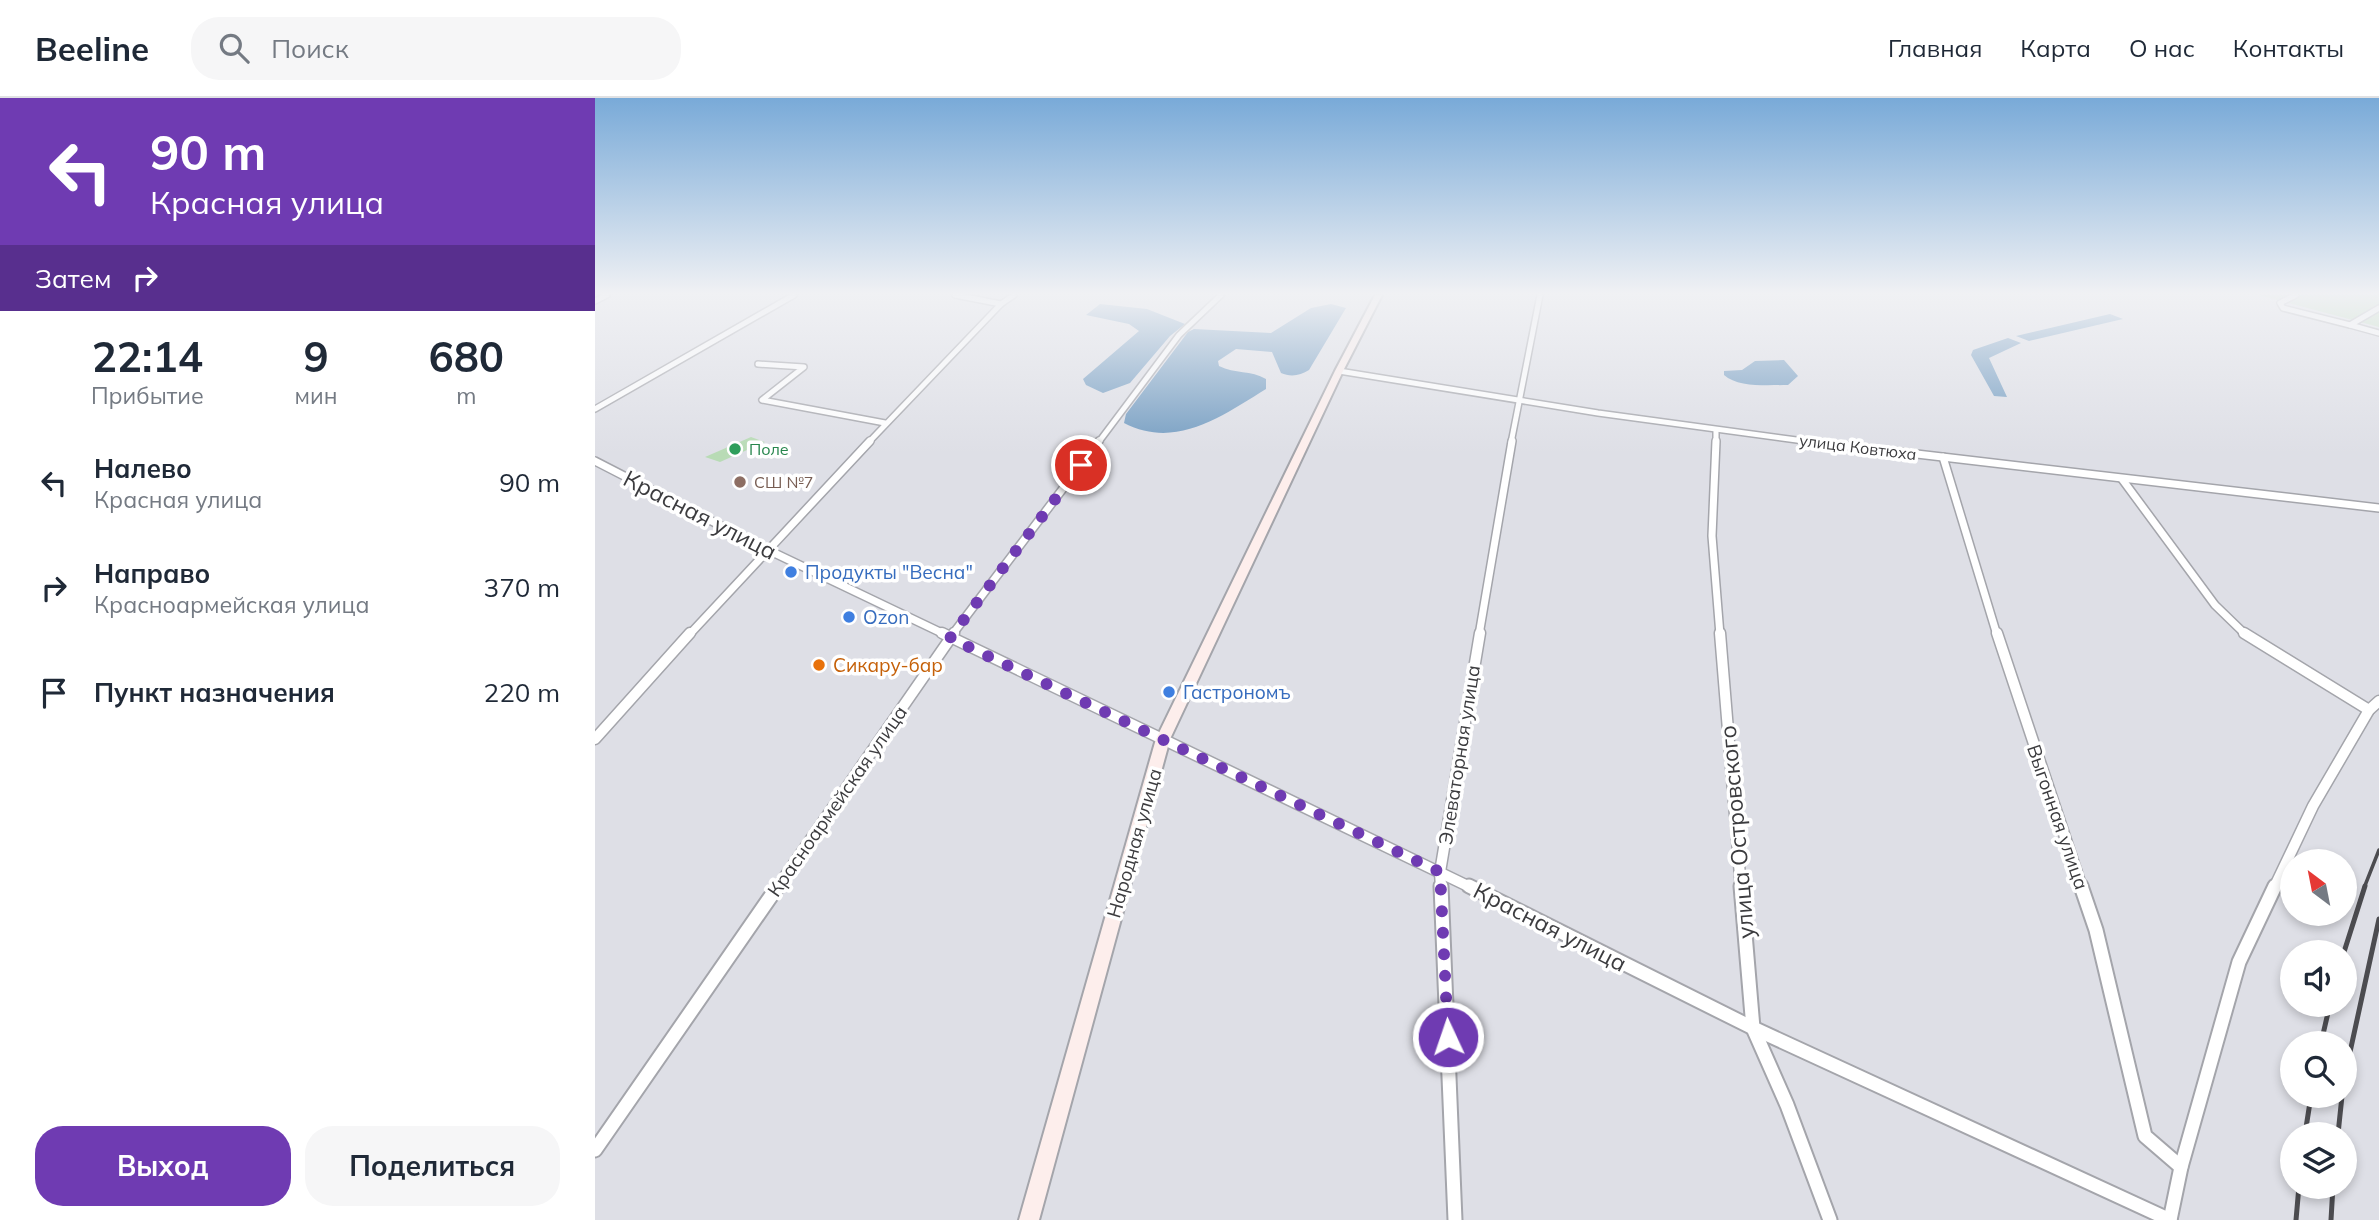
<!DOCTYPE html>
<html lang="ru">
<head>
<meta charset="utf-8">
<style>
	body { margin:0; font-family:Mulish,sans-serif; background:#f6f6f7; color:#1f2937; height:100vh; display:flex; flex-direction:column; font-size:26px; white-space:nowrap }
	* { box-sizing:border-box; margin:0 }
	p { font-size:23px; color:#747a83 }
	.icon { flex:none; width:38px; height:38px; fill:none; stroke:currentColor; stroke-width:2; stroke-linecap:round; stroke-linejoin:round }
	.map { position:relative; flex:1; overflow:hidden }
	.panel { display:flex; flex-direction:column; background:#fff; width:595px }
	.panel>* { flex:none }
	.hud { background:#6f3bb2; color:#fff; overflow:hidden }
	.needle { width:46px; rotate:328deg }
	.fabs { position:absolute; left:1685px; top:751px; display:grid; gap:14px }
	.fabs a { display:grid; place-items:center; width:77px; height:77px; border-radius:50%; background:#fff; box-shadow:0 4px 10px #0003; font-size:35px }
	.pin { position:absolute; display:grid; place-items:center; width:60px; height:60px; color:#fff; margin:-30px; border:4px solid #fff; border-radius:50%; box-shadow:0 2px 7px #0007 }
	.me { position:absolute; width:77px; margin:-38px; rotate:357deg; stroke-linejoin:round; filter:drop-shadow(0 0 5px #0008) }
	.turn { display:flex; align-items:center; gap:24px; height:147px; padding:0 35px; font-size:32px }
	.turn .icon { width:91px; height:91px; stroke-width:2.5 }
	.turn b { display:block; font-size:49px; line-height:60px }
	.then { display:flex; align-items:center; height:66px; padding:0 35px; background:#0003; gap:14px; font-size:26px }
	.eta { display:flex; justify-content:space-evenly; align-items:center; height:119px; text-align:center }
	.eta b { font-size:42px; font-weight:700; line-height:49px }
	.action { display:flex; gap:14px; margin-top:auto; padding:14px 35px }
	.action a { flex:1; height:80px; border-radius:28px; background:#6f3bb2; color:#fff; font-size:28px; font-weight:700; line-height:80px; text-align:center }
	.action a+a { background:#f6f6f7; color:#1f2937 }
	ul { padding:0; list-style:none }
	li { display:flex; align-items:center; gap:21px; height:105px; padding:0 35px }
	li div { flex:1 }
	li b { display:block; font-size:26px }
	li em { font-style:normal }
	header { display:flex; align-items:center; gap:42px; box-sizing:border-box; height:98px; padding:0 35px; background:#fff; border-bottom:2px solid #e0e1e3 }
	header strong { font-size:33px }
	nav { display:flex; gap:38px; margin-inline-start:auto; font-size:24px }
	.search { width:490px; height:63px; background:#f6f6f7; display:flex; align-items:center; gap:18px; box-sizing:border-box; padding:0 24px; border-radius:28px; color:#747a83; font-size:26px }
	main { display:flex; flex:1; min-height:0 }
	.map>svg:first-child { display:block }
	.green { fill:#b8dbb5 }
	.water { fill:#739cc1 }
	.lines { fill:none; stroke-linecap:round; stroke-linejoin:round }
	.minor-far3-casing { stroke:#a4a5ab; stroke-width:8 }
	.minor-far2-casing { stroke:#a4a5ab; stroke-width:10 }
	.minor-far1-casing { stroke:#a4a5ab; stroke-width:13 }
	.minor-casing { stroke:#a4a5ab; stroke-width:17 }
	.secondary-casing { stroke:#a4a5ab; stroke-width:4 }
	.minor-far3 { stroke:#fff; stroke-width:5 }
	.minor-far2 { stroke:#fff; stroke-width:7 }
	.minor-far1 { stroke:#fff; stroke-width:10 }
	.minor { stroke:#fff; stroke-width:13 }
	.secondary { fill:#fdeeec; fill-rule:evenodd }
	.rail-far1 { stroke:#4c4c50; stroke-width:3.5 }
	.rail { stroke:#4c4c50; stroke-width:5 }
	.route { stroke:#6f3bb2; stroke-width:12; stroke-dasharray:0 21.6 }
	.leisure-dot { fill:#2e9e5b; stroke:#fff; stroke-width:2.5 }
	.education-dot { fill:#8d6e63; stroke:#fff; stroke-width:2.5 }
	.shop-dot { fill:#3f7fe0; stroke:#fff; stroke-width:2.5 }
	.food-dot { fill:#e8710a; stroke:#fff; stroke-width:2.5 }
	.labels { text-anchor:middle; stroke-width:7; stroke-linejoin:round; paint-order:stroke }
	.far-street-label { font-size:16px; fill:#3c3c3f; stroke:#fff }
	.far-leisure-label { font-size:16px; fill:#27864d; stroke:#fff; text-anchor:start }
	.far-education-label { font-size:16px; fill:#785e54; stroke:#fff; text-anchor:start }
	.shop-label { font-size:19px; fill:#366cbe; stroke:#fff; text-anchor:start }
	.food-label { font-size:19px; fill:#c56008; stroke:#fff; text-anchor:start }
	.street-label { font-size:19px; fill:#3c3c3f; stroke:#fff }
	.near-street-label { font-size:23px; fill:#3c3c3f; stroke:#fff }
</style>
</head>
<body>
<header>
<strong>Beeline</strong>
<div class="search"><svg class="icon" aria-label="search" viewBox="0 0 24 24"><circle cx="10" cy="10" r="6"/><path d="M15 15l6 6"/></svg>Поиск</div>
<nav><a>Главная</a><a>Карта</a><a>О нас</a><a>Контакты</a></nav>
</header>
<main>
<section class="panel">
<div class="hud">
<div class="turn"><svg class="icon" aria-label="left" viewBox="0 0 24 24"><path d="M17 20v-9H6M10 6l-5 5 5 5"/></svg><div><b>90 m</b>Красная улица</div></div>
<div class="then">Затем<svg class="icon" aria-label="right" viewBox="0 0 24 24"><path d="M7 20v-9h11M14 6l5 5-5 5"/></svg></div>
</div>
<div class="eta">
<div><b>22:14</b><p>Прибытие</p></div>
<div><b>9</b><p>мин</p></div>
<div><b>680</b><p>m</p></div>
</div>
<ul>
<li><svg class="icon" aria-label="left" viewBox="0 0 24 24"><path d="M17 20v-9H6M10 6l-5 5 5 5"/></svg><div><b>Налево</b><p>Красная улица</p></div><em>90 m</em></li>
<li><svg class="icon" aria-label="right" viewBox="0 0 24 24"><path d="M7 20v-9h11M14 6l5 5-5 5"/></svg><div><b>Направо</b><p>Красноармейская улица</p></div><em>370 m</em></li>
<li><svg class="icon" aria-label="arrive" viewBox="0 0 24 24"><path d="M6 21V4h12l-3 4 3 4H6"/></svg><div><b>Пункт назначения</b></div><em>220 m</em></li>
</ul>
<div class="action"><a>Выход</a><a>Поделиться</a></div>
</section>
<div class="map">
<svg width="1784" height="1122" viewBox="0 0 1784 1122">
	<rect width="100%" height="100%" fill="#dedfe6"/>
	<g class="green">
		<polygon points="1664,197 1784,197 1784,229"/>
		<polygon points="156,339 170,344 125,364 110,359"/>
	</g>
	<g class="water">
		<polygon points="505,206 552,211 590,226 575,238 535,285 508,295 491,287 488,281 544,233 534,226 491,217"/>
		<path d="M736 206 751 210 714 272C705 278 695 279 686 275L677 254 641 251 623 263 624 268C640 276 656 272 671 281V291C627 318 581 352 529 325L531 316 593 234 599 231 676 235 716 210Z"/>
		<polygon points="1515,216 1528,221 1434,243 1421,238"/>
		<polygon points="1413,240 1426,245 1394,260 1412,299 1399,298 1376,257 1378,252"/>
		<path d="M1189 262 1203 278 1193 287C1175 287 1143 290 1129 277V273L1147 272 1160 263Z"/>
	</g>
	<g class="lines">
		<g class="minor-far3-casing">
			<g id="minor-far3">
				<polyline points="360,197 406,206"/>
				<polyline points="1701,197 1685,205 1688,210 1755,227"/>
				<polyline points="0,203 12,197"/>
				<polyline points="1784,210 1755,227 1784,235"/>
				<polyline points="163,266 209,269 167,302 290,325"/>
				<polyline points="744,273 1003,315 1224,345"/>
				<polyline points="0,311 199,197"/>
				<polyline points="273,345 406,206 419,197"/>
				<polyline points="503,345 584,237 626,197"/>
				<polyline points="916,345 945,197"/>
				<polyline points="1121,345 1121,332"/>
			</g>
		</g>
		<g class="minor-far2-casing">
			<g id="minor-far2">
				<polyline points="1121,343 1117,438 1125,537"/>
				<polyline points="1211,343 1784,410"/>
				<polyline points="1348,359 1402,537"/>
				<polyline points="0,363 171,451 351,537"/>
				<polyline points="1527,381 1620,507 1651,537"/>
				<polyline points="94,537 275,343"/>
				<polyline points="357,537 504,343"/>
				<polyline points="884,537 917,343"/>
			</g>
		</g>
		<g class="minor-far1-casing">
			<g id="minor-far1">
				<polyline points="347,535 877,790"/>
				<polyline points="1125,535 1146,790"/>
				<polyline points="1402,535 1487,790"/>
				<polyline points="1649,535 1774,612"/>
				<polyline points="0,641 95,535"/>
				<polyline points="182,790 359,535"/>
				<polyline points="846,790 845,774 885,535"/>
				<polyline points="1679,790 1718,708 1774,612 1784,603"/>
			</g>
		</g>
		<g class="minor-casing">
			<g id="minor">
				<polyline points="846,788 860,1122"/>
				<polyline points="874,788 1158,930 1575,1122"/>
				<polyline points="1146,788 1158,930 1192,1007 1235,1122"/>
				<polyline points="1486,788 1501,832 1550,1038 1586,1069"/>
				<polyline points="0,1052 183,788"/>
				<polyline points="1575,1122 1586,1069 1644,864 1680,788"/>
			</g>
		</g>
		<g class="secondary-casing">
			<polygon id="secondary" points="780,197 787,197 748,273 575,641 444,1122 424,1122 561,641 740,273"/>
		</g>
		<use href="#minor-far3" class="minor-far3"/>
		<use href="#minor-far2" class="minor-far2"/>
		<use href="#minor-far1" class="minor-far1"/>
		<use href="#minor" class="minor"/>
		<use href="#secondary" class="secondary"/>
		<polyline class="rail-far1" points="1769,790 1784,752"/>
		<g class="rail">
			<polyline points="1749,854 1770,788"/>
			<polyline points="1726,945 1735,906"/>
			<polyline points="1750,977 1784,821"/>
			<polyline points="1710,1036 1716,998"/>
			<polyline points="1743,1036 1747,998"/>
			<polyline points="1701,1122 1704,1088"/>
			<polyline points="1736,1122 1738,1088"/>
		</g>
	</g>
	<linearGradient id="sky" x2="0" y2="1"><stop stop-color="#79aad8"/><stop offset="0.55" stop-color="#f0f1f4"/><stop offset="1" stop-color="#f0f1f4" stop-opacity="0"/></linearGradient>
	<rect width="1784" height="355" fill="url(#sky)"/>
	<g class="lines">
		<polyline class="route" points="486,367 355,540 845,774 853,939"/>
	</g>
	<circle class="leisure-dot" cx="140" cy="351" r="7"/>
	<circle class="education-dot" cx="145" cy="384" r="7"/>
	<g class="shop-dot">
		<circle cx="196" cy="474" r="7"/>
		<circle cx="254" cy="519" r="7"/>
		<circle cx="574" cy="594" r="7"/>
	</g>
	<circle class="food-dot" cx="224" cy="567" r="7"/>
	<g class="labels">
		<g class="far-street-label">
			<text transform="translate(1263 349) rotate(7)" y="6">улица Ковтюха</text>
		</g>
		<g class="far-leisure-label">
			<text x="154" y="357">Поле</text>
		</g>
		<g class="far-education-label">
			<text x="159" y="390">СШ №7</text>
		</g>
		<g class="shop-label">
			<text x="210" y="481">Продукты "Весна"</text>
			<text x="268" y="526">Ozon</text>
			<text x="588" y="601">Гастрономъ</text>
		</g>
		<g class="food-label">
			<text x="238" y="574">Сикару-бар</text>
		</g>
		<g class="street-label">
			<text transform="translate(864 657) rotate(-81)" y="7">Элеваторная улица</text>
			<text transform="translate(242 703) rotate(-55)" y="7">Красноармейская улица</text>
			<text transform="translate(1463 719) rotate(71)" y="7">Выгонная улица</text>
			<text transform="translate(539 745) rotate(-74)" y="7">Народная улица</text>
		</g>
		<g class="near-street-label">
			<text transform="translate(105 417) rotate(27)" y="8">Красная улица</text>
			<text transform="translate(1142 734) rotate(-95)" y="8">улица Островского</text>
			<text transform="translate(955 829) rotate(27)" y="8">Красная улица</text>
		</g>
	</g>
</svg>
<div class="fabs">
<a><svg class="needle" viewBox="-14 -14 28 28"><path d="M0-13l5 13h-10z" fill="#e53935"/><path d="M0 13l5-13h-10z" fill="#747a83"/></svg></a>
<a><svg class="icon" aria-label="sound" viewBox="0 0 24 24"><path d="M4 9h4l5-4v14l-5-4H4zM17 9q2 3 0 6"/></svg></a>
<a><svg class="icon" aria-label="search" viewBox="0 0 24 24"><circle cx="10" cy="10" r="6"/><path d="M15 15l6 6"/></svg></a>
<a><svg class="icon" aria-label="layers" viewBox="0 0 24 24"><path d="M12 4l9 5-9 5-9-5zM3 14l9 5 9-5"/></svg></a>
</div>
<div class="pin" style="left:486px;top:367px;background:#d93025"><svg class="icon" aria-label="arrive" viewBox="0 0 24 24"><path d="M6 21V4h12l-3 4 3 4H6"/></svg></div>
<svg class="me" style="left:853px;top:939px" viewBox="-20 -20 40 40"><circle r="17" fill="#6f3bb2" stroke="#fff" stroke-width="3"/><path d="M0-11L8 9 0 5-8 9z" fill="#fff"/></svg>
</div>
</main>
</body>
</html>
